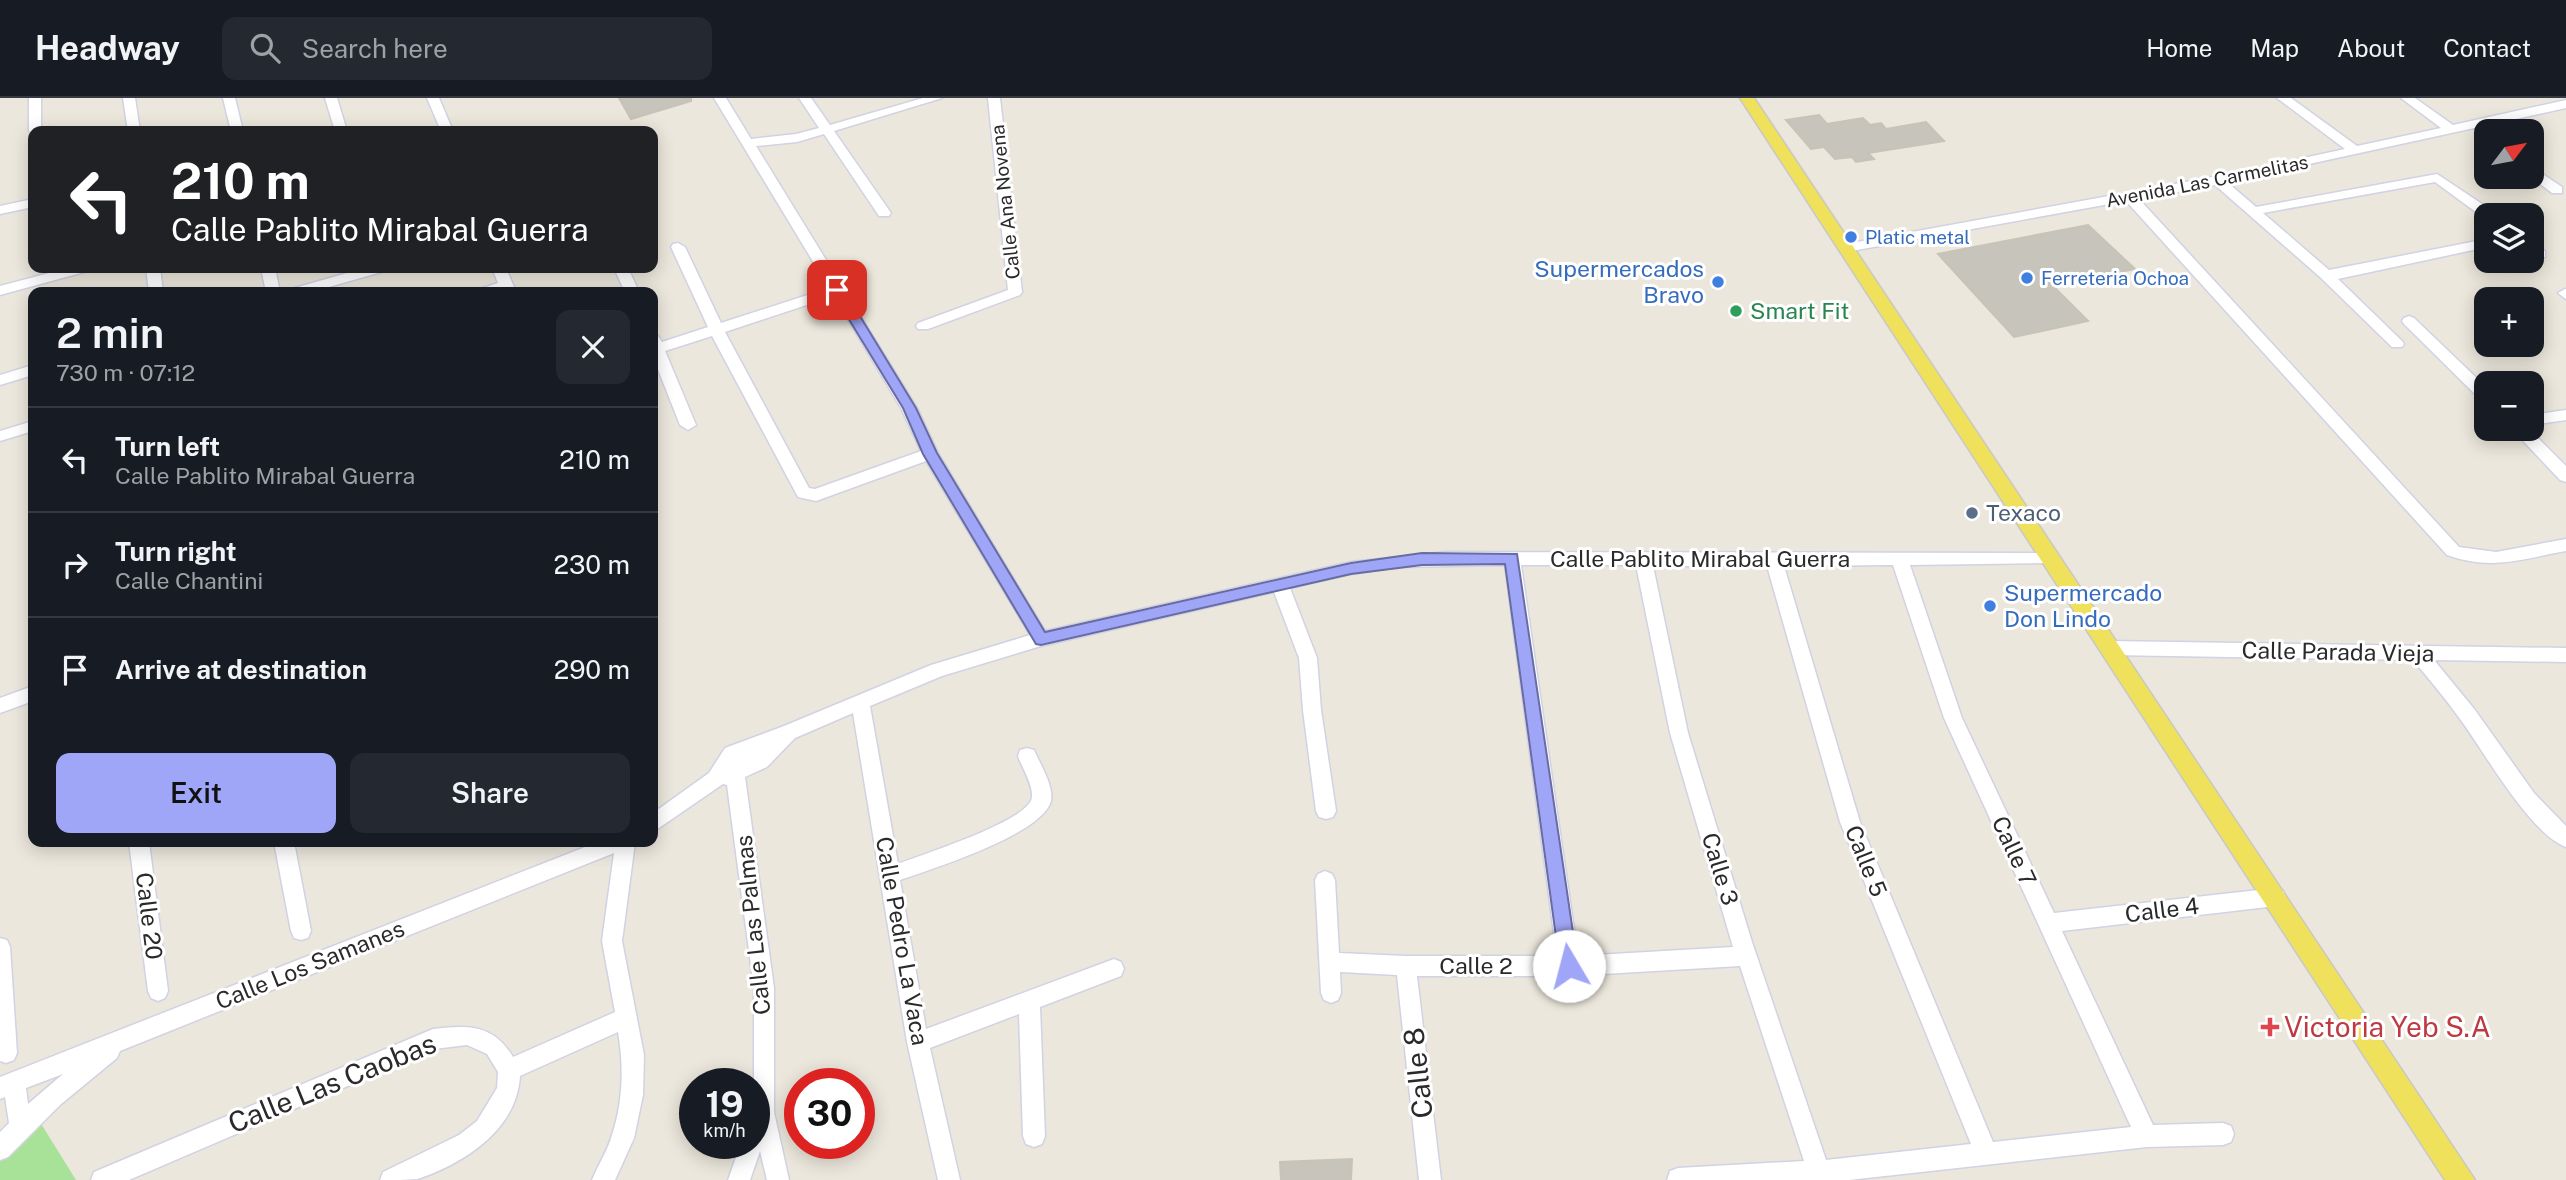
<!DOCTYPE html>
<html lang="en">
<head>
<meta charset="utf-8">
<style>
	body { margin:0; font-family:"Public Sans",sans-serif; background:#242831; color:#f1f3f6; height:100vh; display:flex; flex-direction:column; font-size:26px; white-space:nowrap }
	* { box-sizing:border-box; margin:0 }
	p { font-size:23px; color:#9ea1a6 }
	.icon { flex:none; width:38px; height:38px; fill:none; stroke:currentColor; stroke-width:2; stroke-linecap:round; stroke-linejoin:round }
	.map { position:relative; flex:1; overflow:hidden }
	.details { position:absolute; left:28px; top:189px; width:630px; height:560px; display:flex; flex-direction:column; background:#171b24; border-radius:14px; box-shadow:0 4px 18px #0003 }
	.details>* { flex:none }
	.banner { position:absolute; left:28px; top:28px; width:630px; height:147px; border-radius:14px; box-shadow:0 4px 18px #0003; background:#202124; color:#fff; overflow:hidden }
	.needle { width:46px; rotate:58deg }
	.tools { position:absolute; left:2474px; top:21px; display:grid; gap:14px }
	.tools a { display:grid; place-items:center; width:70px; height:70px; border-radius:14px; background:#171b24; box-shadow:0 4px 18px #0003; font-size:35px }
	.speed { position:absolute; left:679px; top:970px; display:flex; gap:14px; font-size:35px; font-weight:700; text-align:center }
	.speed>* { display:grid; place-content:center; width:91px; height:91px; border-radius:50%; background:#171b24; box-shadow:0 4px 18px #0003; line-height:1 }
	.speed small { font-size:18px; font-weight:400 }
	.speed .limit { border:10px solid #d22; background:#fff; color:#111 }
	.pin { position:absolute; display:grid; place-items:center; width:60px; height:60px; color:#fff; margin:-30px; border-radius:14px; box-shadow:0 4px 10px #0006 }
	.me { position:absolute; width:77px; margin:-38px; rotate:352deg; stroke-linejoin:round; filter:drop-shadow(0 0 5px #0008) }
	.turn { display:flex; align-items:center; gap:24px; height:147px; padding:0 28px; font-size:32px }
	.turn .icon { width:91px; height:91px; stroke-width:2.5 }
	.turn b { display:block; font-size:49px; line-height:60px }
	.round { display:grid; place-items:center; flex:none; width:74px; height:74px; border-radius:14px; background:#242831 }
	.overview { display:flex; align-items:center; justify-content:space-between; height:119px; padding:0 28px }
	h1 { font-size:42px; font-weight:600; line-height:52px }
	.action { display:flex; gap:14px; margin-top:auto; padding:14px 28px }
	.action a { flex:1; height:80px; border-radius:14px; background:#a0a6f7; color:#111; font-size:28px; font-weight:600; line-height:80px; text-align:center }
	.action a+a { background:#242831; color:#f1f3f6 }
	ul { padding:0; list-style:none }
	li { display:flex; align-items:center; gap:21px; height:105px; padding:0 28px; border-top:2px solid #363941 }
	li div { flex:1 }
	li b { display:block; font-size:26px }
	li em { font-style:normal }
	header { display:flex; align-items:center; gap:42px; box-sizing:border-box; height:98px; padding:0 35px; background:#171b24; border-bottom:2px solid #363941 }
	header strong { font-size:33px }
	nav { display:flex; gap:38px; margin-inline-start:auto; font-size:24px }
	.search { width:490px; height:63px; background:#242831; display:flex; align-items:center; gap:18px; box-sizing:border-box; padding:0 24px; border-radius:14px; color:#9ea1a6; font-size:26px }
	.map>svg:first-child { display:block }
	.green { fill:#a8e298 }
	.building { fill:#c7c4bb; stroke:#c7c3b6; stroke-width:2 }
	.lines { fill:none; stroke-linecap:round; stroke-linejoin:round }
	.minor-casing { stroke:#d1d2e3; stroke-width:3 }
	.major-casing { stroke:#c8c8c8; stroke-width:3 }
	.minor { fill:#fff; fill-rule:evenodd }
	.major { fill:#f0e15d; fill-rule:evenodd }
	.route { fill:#a0a6f7; stroke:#686ca1; stroke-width:2 }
	.shop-dot { fill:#3f7fe0; stroke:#fff; stroke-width:2.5 }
	.leisure-dot { fill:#2e9e5b; stroke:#fff; stroke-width:2.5 }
	.service-dot { fill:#5c6f8a; stroke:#fff; stroke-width:2.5 }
	.health-dot { fill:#e0444e; stroke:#fff; stroke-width:2.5 }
	.labels { text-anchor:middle; stroke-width:6; stroke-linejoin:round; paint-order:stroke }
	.far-street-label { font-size:19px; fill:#2a2a2a; stroke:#fff }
	.far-shop-label { font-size:19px; fill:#366cbe; stroke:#fff; text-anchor:start }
	.shop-label { font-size:23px; fill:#366cbe; stroke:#fff; text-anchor:end }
	.leisure-label { font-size:23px; fill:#27864d; stroke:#fff; text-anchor:start }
	.service-label { font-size:23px; fill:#4e5e75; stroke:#fff; text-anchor:start }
	.street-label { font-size:23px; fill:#2a2a2a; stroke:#fff }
	.near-health-label { font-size:28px; fill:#be3a42; stroke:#fff; text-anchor:start }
	.near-street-label { font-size:28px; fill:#2a2a2a; stroke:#fff }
</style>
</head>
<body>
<header>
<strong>Headway</strong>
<div class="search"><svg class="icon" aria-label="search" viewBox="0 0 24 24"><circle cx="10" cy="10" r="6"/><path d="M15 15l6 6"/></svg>Search here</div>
<nav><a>Home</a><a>Map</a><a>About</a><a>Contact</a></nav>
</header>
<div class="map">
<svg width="2566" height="1082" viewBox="0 0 2566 1082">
	<rect width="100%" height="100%" fill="#ece7dc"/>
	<polygon class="green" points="35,1016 76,1082 0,1082 0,1056"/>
	<g class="building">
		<polygon points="619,0 691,0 691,3 631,21"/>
		<polygon points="1819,17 1827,26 1863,20 1870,27 1881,25 1886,31 1926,24 1944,43 1868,55 1874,61 1856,64 1852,59 1835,61 1824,49 1811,51 1786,22"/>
		<polygon points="2088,127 2135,171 2053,188 2088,223 2014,239 1938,156"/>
		<polygon points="1352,1061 1351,1082 1281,1082 1280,1064"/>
	</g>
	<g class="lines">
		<g class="minor-casing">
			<g id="minor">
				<polygon points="29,0 41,0 41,33 33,33 33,36 29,33"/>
				<polygon points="123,0 135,0 140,33 128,33"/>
				<polygon points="223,0 235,0 243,33 231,33"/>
				<polygon points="325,0 337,0 347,33 335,33"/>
				<polygon points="427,0 439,0 453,33 441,33"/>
				<path d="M714 0H726L751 41 796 36 819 30 799 0H811L830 27 923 0H942L834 33 891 115 889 118H879L824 36 797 44 756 48 917 310 938 355 1045 533 1351 464 1446 454 2056 455 2058 459 2050 465 1910 467 1962 620 2054 815 2276 790 2283 793 2286 799 2283 805 2276 808 2062 833 2153 1027 2223 1025 2231 1028 2234 1036 2231 1044 2223 1047 2147 1049 1849 1082H1667L1670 1073 1678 1070 1804 1063 1740 868 1569 878H1417L1441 1082H1419L1397 877 1340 874 1341 895 1338 902 1331 905 1324 902 1321 895 1315 782 1318 776 1325 773 1332 776 1335 782 1339 855 1406 858H1557L1505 467 1398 469 1351 476 1290 490 1317 560 1321 612 1336 713 1333 719 1326 721 1319 719 1316 713 1303 612 1299 560 1274 494 1041 548 942 578 870 608 898 766C920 757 1030 723 1032 699 1033 686 1022 670 1018 658L1020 652 1027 650 1034 652C1040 666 1054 688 1051 703 1043 736 932 771 900 782L926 931 1114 861 1121 864 1124 871 1121 878 1040 909 1045 1038 1042 1046 1034 1049 1026 1046 1023 1038 1019 916 930 950 960 1082H938L907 944 853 615 795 640 767 669 745 679 774 890V1014L789 1082H767L760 1053 750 1082H728L741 1045H754V890L727 687 723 686 653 734V715L709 675 725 650 733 647 784 628 931 567 1030 537 926 363 816 403 798 399 712 238 665 253 696 327 688 332 680 327 653 259V236L658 238 662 244 708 229 671 149 673 146 678 145 685 149 721 225 829 190ZM834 198 901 310 921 353 815 391 809 390 725 234ZM1521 467H1636L1670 635 1733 849 1578 858ZM1893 467 1944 620 2131 1029 1993 1044 1860 724 1784 468ZM1653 468H1767L1840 724 1971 1046 1826 1062 1752 844 1688 635Z"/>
				<polygon points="988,0 1000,0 1022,194 1020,197 928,231 918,231 916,228 918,225 1008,192"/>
				<path d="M2277 0H2291L2357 48 2441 30 2401 0H2415L2453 27 2566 2V10L2227 84 2256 109 2437 76 2494 114 2496 117 2484 120 2435 84 2263 115 2329 172 2487 141V149L2338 181 2402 243 2404 246 2402 249H2392L2320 179 2215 87 2139 101 2459 449 2496 454 2566 441V453C2521 461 2492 473 2447 457L2126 103 1846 154 1839 150 1846 146 2224 77 2345 51Z"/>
				<polygon points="2532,69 2562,89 2562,95 2552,95 2531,79"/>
				<polygon points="33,101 33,109 0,116 0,108"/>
				<polygon points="2532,146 2545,153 2545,159 2532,157"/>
				<polygon points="68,170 90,170 88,173 0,197 0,188"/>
				<polygon points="146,170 160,170 163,194 149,194"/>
				<polygon points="261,170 275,170 280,194 266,194"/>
				<polygon points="365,170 387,170 385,173 311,194 289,194 291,191"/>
				<polygon points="492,170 506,170 516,194 478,194 480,191 498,185"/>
				<polygon points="614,170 628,170 639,194 625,194"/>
				<polygon points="2565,191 2566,191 2566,201 2558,195"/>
				<polygon points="2409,218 2414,220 2487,290 2487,304 2482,303 2404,226 2402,223 2404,220"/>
				<polygon points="33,267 33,277 0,287 0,277"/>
				<polygon points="2566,312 2566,322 2532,327 2532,317"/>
				<polygon points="33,323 33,333 0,343 0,333"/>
				<polygon points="2512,331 2529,331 2566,368 2566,384 2560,382"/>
				<path d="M2111 543 2566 550V564L2434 562 2475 612 2534 695 2566 728V749C2529 735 2484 653 2460 621 2445 600 2429 581 2413 562L2111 557 2105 555 2102 550 2105 545Z"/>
				<polygon points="33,588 33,603 0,615 0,600"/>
				<polygon points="129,744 149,744 168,893 165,900 158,903 151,900 148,893"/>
				<polygon points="274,744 294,744 311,833 308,840 301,842 294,840 291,833"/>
				<path d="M598 744H635L622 843 644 957 643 997 634 1040 615 1082H592C598 1067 608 1052 612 1037 623 1004 624 968 618 934L520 978C517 1032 464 1065 418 1081 407 1082 391 1082 380 1082L383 1074 459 1037 477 1023 497 990 498 974 487 956 467 947 434 951 129 1082H91L94 1074 433 931C469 927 493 926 513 959L615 914 602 843 614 755 120 953 117 960 60 1007 8 1059 0 1062V1034L9 1025 5 999 0 1001V979ZM63 976 28 1006 26 990Z"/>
				<polygon points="0,840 7,842 10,849 17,955 14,962 6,965 0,963"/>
			</g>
		</g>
		<g class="major-casing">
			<polygon id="major" points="1740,0 1754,0 2475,1082 2445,1082"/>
		</g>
		<use href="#minor" class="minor"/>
		<use href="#major" class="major"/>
	</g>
	<polygon class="route" points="837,188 844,192 916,310 937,355 1045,534 1351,465 1422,455 1517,456 1578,868 1576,875 1569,877 1562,875 1560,868 1505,466 1422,467 1351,476 1041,547 1036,546 923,356 903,310 831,192"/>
	<g class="shop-dot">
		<circle cx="1851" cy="139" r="7"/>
		<circle cx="2027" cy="180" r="7"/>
		<circle cx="1718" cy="184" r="7"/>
		<circle cx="1990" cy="508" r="7"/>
	</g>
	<circle class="leisure-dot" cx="1736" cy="213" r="7"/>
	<circle class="service-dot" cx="1972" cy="415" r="7"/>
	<path class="health-dot" d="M2266.5 918.5h7v7h7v7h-7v7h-7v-7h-7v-7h7z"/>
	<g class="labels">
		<g class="far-street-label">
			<text transform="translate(2207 83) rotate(-11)" y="7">Avenida Las Carmelitas</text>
			<text transform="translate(1005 104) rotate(-96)" y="7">Calle Ana Novena</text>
		</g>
		<g class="far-shop-label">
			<text x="1865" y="146">Platic metal</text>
			<text x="2041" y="187">Ferreteria Ochoa</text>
		</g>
		<g class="shop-label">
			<text x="1704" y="179">Supermercados<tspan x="1704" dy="26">Bravo</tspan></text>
			<text x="2004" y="503" text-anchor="start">Supermercado<tspan x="2004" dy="26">Don Lindo</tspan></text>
		</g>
		<g class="leisure-label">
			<text x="1750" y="221">Smart Fit</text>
		</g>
		<g class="service-label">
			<text x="1986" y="423">Texaco</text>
		</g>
		<g class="street-label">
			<text x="1700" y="469">Calle Pablito Mirabal Guerra</text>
			<text transform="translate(2338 554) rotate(1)" y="8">Calle Parada Vieja</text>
			<text transform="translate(2014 753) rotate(65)" y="8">Calle 7</text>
			<text transform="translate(1866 763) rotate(68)" y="8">Calle 5</text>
			<text transform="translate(1720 771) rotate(73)" y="8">Calle 3</text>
			<text transform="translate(2162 812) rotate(-7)" y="8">Calle 4</text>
			<text transform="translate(149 818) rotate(83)" y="8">Calle 20</text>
			<text transform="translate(753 827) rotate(-96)" y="8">Calle Las Palmas</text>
			<text transform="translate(902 843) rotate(80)" y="8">Calle Pedro La Vaca</text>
			<text transform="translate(310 867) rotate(-22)" y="8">Calle Los Samanes</text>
			<text x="1476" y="876">Calle 2</text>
		</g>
		<g class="near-health-label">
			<text x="2284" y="939">Victoria Yeb S.A</text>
		</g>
		<g class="near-street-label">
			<text transform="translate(1418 975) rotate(-96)" y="10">Calle 8</text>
			<text transform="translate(332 985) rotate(-22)" y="10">Calle Las Caobas</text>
		</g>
	</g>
</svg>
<div class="tools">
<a><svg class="needle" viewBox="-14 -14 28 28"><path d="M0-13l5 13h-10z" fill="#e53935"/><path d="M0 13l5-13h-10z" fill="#9ea1a6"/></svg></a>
<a><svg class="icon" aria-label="layers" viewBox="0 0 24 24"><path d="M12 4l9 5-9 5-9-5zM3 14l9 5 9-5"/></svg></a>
<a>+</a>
<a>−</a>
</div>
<div class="speed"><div>19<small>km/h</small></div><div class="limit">30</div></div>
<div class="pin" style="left:837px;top:192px;background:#d93025"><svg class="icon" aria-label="arrive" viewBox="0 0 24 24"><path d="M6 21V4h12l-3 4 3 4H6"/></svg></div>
<svg class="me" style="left:1569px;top:868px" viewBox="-20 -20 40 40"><circle r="19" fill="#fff"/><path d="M0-13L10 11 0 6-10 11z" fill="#a0a6f7"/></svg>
<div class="banner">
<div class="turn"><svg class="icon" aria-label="left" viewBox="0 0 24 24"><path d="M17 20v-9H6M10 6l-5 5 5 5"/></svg><div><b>210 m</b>Calle Pablito Mirabal Guerra</div></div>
</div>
<section class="details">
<div class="overview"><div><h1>2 min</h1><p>730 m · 07:12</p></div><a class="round"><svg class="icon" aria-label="close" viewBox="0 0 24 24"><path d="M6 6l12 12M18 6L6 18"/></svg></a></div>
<ul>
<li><svg class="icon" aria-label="left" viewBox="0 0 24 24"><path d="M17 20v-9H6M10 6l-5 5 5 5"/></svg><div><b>Turn left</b><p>Calle Pablito Mirabal Guerra</p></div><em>210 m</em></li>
<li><svg class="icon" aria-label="right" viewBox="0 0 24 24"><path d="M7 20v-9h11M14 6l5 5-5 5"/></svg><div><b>Turn right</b><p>Calle Chantini</p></div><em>230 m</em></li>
<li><svg class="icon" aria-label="arrive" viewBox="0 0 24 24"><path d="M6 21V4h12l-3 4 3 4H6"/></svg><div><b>Arrive at destination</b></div><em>290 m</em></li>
</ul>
<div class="action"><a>Exit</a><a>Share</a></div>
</section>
</div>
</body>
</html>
